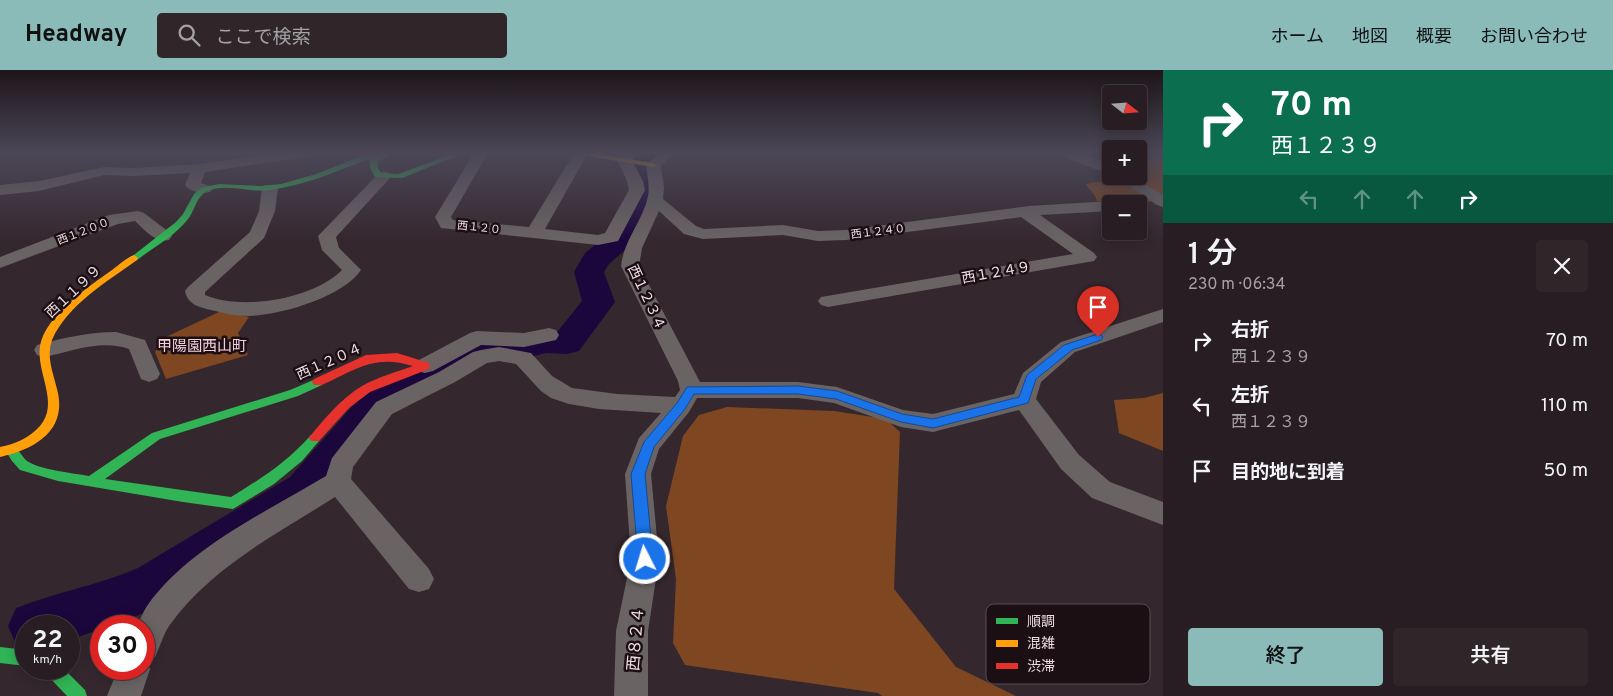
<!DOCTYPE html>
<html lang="ja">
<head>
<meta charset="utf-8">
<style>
	body { margin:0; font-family:Overpass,"Noto Sans JP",sans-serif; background:#30262a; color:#f1f3f6; height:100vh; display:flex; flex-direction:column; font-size:19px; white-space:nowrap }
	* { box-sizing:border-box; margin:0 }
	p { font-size:16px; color:#a5a2a5 }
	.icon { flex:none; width:28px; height:28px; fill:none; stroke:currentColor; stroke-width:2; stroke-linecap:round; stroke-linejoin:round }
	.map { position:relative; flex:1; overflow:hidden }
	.panel { display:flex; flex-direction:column; background:#281d22; width:450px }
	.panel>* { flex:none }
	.hud { background:#0b6e4f; color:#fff; overflow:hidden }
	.needle { width:32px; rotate:107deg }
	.controls { position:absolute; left:1102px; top:15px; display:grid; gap:10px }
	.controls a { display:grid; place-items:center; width:45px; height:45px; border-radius:5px; background:#281d22; box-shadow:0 2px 12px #0003,0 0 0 1px #443b40; font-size:25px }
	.speed { position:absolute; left:15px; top:545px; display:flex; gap:10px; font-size:25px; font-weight:700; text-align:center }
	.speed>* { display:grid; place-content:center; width:65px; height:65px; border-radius:50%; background:#281d22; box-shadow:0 2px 12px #0003,0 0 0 1px #443b40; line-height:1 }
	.speed small { font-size:12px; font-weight:400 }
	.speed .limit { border:8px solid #d22; background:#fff; color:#111 }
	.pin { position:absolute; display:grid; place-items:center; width:42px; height:42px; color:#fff; margin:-51px -21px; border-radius:50% 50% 50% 0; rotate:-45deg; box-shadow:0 0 5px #0007 }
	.pin .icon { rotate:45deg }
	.me { position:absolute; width:55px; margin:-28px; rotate:355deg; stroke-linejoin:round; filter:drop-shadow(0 0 4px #0008) }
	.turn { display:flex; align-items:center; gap:18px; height:105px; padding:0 25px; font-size:22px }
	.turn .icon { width:65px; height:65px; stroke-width:2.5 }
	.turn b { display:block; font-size:35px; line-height:42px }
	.lanes { display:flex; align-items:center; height:48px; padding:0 25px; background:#0003; justify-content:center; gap:25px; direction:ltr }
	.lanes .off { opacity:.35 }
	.round { display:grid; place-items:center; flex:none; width:52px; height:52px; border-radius:5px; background:#30262a }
	.summary { display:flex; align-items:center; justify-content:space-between; height:85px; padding:0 25px }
	h1 { font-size:30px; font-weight:600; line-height:38px }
	.cta { display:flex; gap:10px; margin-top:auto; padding:10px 25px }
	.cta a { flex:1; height:58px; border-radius:5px; background:#8bbbb9; color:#111; font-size:20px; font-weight:600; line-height:58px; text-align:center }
	.cta a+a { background:#30262a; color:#f1f3f6 }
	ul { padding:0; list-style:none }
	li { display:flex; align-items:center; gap:15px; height:65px; padding:0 25px }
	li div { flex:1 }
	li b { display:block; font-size:19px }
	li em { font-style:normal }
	header { display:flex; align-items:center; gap:30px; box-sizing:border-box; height:70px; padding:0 25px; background:#8bbbb9; color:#111 }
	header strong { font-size:24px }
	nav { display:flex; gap:28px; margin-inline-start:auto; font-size:18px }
	.search { width:350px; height:45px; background:#30262a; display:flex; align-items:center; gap:12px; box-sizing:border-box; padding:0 18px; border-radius:5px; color:#a5a2a5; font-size:19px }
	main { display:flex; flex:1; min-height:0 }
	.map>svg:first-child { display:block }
	.forest { fill:#7f4721 }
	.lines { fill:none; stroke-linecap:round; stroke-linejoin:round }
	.river { fill:#1c073d; fill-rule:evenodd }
	.street { fill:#6a6364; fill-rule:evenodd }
	.fast { fill:#30b455; fill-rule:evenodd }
	.slow { fill:#ff9f0a; fill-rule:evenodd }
	.jam { fill:#e5322d; fill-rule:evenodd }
	.route { fill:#1a73e8; stroke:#114b97 }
	.labels { text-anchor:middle; stroke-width:5; stroke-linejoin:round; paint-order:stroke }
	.far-street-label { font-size:11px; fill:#f0dde5; stroke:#1b0f14 }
	.street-label { font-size:14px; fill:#f0dde5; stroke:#1b0f14 }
	.neighbourhood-label { font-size:15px; fill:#f3cfdd; stroke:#1b0f14 }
	.near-street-label { font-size:16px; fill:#f0dde5; stroke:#1b0f14 }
	.key { fill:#1b0f14; stroke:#5b4d53; stroke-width:1 }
	.key-label { font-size:14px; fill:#f0dde5 }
</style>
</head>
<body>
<header>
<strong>Headway</strong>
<div class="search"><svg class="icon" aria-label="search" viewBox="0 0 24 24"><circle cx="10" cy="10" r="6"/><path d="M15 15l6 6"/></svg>ここで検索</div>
<nav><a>ホーム</a><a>地図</a><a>概要</a><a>お問い合わせ</a></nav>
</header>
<main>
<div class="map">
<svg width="1163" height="626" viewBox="0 0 1163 626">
	<rect width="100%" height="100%" fill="#35272e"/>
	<g class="forest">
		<path d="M1150 84 1163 88V128C1141 136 1120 135 1097 131 1095 122 1089 121 1086 114L1093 112 1119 111 1113 106H1139V96Z"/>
		<polygon points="221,241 249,247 238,263 248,285 166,309 155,282 166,267"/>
		<polygon points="1163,323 1163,381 1119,363 1114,330 1144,328"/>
		<polygon points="727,337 834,341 886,349 900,362 894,519 956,597 1016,626 882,626 878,623 685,595 673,573 676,509 666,436 683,366 699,345"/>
	</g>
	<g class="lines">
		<path class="river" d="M633 83H661L652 91 648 99 657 121 654 133 633 173 609 194 604 202 615 232 579 281 567 284 546 283 521 289 500 285 484 288 455 311 399 335 322 433 174 530 127 550 109 556H101V559L69 570V556H26V578L16 574 8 556 16 538C56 522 99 515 138 498L290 407 371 315 429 293 461 270 500 263 521 265 546 261H558L582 231 574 202 585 183 611 162 628 133 631 121 624 99Z"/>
		<g class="street">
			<path d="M276 83H311L309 86 304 87 205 102 201 113 210 116 213 119 210 122C203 124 190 122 185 115L190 103 134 106 104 105 39 121 0 125V115L39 111 104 97 134 98 199 94Z"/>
			<path d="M373 83H390C385 90 377 93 369 91L367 88Z"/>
			<polygon points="474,83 488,83 451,147 453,150 529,157 574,83 588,83 545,159 598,165 605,163 629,120 627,111 618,91 625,83 639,83 632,91 643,111 645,120 618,171 598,175 441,158 435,147"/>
			<path d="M660 83H676L661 96 664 117 663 129 696 156 704 159 783 155 818 161 846 160 1029 136 1111 131 1117 133 1111 134V141L1040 145 1094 183 1097 187 1094 191 828 237 821 235 818 231 821 227 1073 184 1021 147 846 170 818 171 783 165 703 169 684 164 659 141 642 178 639 196 700 312H798L837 317 903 340 933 344 1014 324 1023 303 1061 272 1163 239V252L1075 282 1041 312 1036 329 1079 385 1110 412 1163 432V455L1092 428 1061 399 1019 340 933 362 901 357 834 333 798 328H697L689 342 659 379 651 404 659 489 648 561V626H614L616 561 631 489 625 404 639 368 661 343 599 339 569 334 551 328 541 321 516 294 499 291 487 293 455 312 392 344 353 397 351 409 429 499 434 509 429 519 419 522 409 519 335 427C277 464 210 498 169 556 163 565 160 577 155 587L147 591 150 599 141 626H107L118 599H144V556H137C140 550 143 542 147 536 188 478 266 442 326 406L332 388 376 332 439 302 473 282 481 280 499 277 531 283 552 306 572 318 617 324 675 327 680 320 678 311 621 196C624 169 643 151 648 126 650 116 647 105 646 95Z"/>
			<path d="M1060 83C1080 81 1094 87 1111 95V105L1062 86Z"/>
			<path d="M384 101 389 103 392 106 389 109 336 167 339 178 361 200C343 227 281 245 249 246 236 246 223 243 211 240 199 237 188 235 185 221L188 217 250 162 259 141 262 118 265 115H275L278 118 275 141 264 168 205 222V225C243 241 313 229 342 200L322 180 318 166 379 103Z"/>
			<polygon points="1114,106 1132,106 1163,125 1163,137 1157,135"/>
			<path d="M138 141 144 143 169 162 172 166 169 170C155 173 145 160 135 151L118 154 0 198V187L109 145Z"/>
			<polygon points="549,258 556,260 559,265 556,270 524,277 481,275 433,301 425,303 417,301 414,296 417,291 470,263 477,261 524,263"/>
			<path d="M116 262 145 270 160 304 157 309 149 312 141 309 129 279C103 269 71 281 45 287L37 285 34 280 37 275C63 268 89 262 116 262Z"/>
		</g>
		<g class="fast">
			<path d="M455 83H465L402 108 375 107 370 98V90L368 89C335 102 303 116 269 120 249 123 226 113 207 121 196 127 195 140 188 149 175 166 154 177 137 190L134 191 130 188 176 152 183 144 194 124 201 118 219 114 260 116 281 114 316 104 364 85 377 86 378 98 381 103 398 104Z"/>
			<path d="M318 308 322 309 324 312 322 315 298 326 160 369 105 409 231 427C262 408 286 393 311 365H319L321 368 319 371 302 391 274 414 233 439 183 432 58 411 20 400 12 391 5 380 7 377C17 373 20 385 27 391 40 400 73 403 89 406L152 363 290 320Z"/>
			<polygon points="0,577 26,580 26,596 0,593"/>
			<polygon points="45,599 64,599 85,620 87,626 67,626 47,605"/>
		</g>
		<g class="slow">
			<polygon points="578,83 592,83 653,93 657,95 653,97 582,85"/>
			<path d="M134 185 138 188 137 190C108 211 67 235 52 270 46 286 53 303 57 319 68 360 36 379 0 387V377C15 374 29 368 40 356 60 333 36 303 40 276 45 246 89 216 112 200 119 195 126 188 134 185Z"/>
		</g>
		<path class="jam" d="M397 283 429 293 430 296 429 299 370 322 349 338 319 371H311L309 368 311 365C326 347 342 328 362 316 378 307 396 302 413 296 375 284 356 299 322 315H314L312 312 314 309 366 285Z"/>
	</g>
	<linearGradient id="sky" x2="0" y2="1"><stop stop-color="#1d1519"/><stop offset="0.49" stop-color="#4b4757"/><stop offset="1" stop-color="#4b4757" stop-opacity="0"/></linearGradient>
	<rect width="1163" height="170" fill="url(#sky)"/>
	<polygon class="route" points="1098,264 1101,265 1103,267 1101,270 1072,280 1036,309 1028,333 933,358 901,352 836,329 798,324 694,324 685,339 654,377 645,404 653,489 651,493 645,495 640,493 638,489 631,404 644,372 677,333 687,317 798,316 837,321 902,344 933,349 1019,327 1027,305 1064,275"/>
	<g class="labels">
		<g class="far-street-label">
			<text transform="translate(479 157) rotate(6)" y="4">西１２０</text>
			<text transform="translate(83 161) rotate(-21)" y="4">西１２００</text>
			<text transform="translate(878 161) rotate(-7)" y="4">西１２４０</text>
		</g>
		<g class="street-label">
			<text transform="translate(996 202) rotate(-10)" y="5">西１２４９</text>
			<text transform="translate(73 221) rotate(-43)" y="5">西１１９９</text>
			<text transform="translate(647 227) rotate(65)" y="5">西１２３４</text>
			<text transform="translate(329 291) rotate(-24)" y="5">西１２０４</text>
		</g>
		<g class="neighbourhood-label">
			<text x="202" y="281">甲陽園西山町</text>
		</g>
		<g class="near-street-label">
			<text transform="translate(635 569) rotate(-85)" y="6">西８２４</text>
		</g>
	</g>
	<rect x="986" y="534" width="164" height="80" rx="8" class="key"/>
	<rect x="996" y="548" width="22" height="6" fill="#30b455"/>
	<rect x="996" y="570" width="22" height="7" fill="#ff9f0a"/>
	<rect x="996" y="593" width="22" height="6" fill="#e5322d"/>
	<g class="key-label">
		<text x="1027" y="556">順調</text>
		<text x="1027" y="578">混雑</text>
		<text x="1027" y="601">渋滞</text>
	</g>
</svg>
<div class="controls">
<a><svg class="needle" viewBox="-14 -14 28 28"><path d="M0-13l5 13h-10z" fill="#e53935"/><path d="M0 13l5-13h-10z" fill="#a5a2a5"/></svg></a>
<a>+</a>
<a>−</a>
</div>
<div class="speed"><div>22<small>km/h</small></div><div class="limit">30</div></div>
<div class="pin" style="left:1098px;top:267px;background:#d93025"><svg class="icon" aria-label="arrive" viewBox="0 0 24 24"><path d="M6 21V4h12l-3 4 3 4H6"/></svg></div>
<svg class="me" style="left:645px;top:489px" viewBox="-20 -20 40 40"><circle r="17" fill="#1a73e8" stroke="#fff" stroke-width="3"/><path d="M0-11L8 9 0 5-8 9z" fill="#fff"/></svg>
</div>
<section class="panel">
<div class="hud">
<div class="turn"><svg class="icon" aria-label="right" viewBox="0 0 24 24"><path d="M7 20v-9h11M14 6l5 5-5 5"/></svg><div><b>70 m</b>西１２３９</div></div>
<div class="lanes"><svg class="icon off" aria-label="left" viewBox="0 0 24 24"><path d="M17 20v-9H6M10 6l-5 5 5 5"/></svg><svg class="icon off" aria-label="ahead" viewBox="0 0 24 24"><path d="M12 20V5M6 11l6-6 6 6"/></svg><svg class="icon off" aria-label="ahead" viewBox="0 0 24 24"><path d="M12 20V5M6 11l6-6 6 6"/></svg><svg class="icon" aria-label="right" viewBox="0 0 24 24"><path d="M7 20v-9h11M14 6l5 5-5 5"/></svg></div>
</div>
<div class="summary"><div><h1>1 分</h1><p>230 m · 06:34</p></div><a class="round"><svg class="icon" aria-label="close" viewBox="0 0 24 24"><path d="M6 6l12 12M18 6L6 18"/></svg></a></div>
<ul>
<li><svg class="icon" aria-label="right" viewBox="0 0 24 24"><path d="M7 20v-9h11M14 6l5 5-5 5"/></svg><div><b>右折</b><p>西１２３９</p></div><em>70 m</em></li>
<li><svg class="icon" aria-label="left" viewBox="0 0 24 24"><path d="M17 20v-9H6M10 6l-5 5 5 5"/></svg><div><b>左折</b><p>西１２３９</p></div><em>110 m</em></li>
<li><svg class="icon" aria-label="arrive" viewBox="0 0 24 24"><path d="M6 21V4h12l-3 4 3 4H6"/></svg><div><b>目的地に到着</b></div><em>50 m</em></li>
</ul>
<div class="cta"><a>終了</a><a>共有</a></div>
</section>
</main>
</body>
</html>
